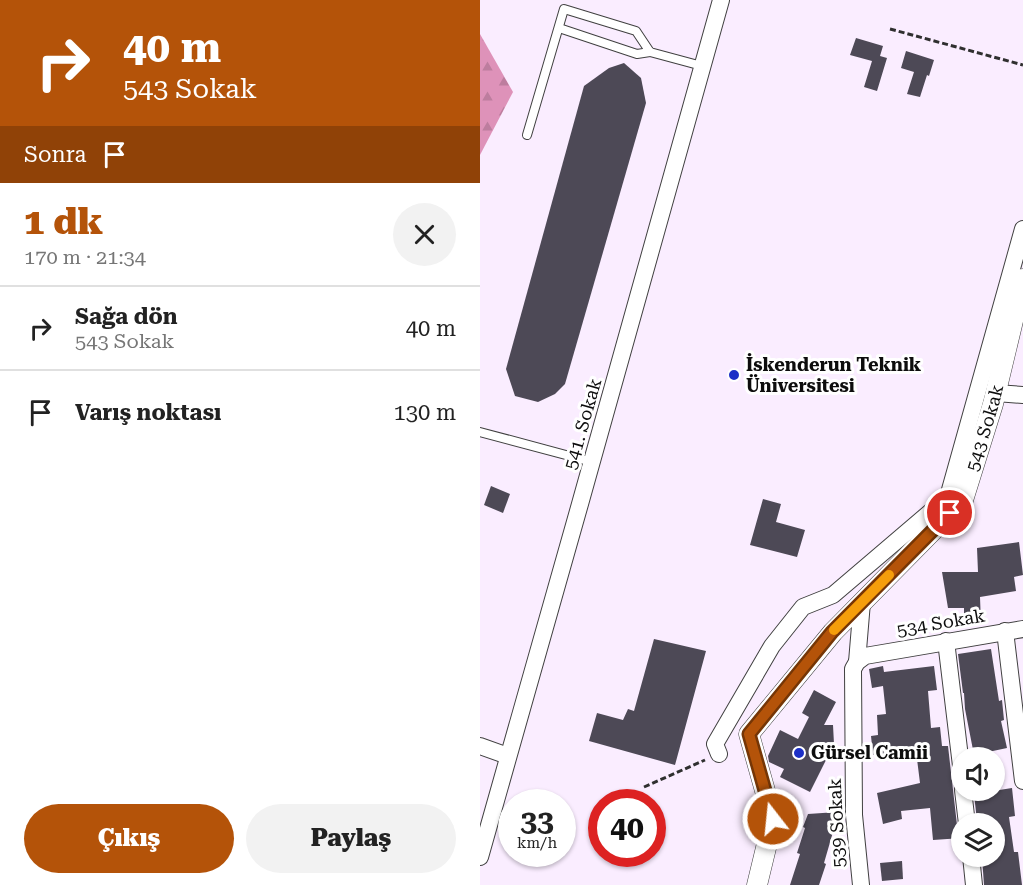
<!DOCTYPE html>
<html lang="tr">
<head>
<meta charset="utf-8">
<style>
	body { margin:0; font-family:"Roboto Serif",serif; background:#f2f2f2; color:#222; height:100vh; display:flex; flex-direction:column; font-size:22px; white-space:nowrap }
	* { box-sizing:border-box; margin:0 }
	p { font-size:20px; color:#767676 }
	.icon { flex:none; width:33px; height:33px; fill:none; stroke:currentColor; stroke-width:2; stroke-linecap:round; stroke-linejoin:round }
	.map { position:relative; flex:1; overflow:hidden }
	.panel { display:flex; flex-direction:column; background:#fff; width:480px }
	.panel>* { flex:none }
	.guide { background:#b45309; color:#fff; overflow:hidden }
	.controls { position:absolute; left:471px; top:747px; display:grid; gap:12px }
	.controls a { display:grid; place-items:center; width:54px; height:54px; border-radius:50%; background:#fff; box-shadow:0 2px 4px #0004; font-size:30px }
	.speed { position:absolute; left:18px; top:789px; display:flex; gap:12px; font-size:30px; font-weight:700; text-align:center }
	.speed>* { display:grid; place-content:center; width:78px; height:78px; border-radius:50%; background:#fff; box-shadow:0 2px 4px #0004; line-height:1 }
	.speed small { font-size:15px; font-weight:400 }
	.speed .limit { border:9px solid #d22; background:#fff; color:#111 }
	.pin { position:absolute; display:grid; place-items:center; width:51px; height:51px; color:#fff; margin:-26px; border:3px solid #fff; border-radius:50%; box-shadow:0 2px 6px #0007 }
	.me { position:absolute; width:66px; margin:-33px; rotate:344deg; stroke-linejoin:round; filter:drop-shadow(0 0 4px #0008) }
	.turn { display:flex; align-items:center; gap:21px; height:126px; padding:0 24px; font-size:27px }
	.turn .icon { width:78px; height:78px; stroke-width:2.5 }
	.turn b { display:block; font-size:42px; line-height:51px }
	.then { display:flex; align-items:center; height:57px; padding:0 24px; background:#0003; gap:12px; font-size:22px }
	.round { display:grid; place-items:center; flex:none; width:63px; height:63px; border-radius:32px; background:#f2f2f2 }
	.overview { display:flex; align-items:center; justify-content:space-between; height:102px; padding:0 24px }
	h1 { font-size:36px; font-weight:800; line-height:45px; color:#b45309 }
	.cta { display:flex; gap:12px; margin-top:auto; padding:12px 24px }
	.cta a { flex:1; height:69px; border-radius:36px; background:#b45309; color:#fff; font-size:24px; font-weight:800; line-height:69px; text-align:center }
	.cta a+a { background:#f2f2f2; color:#222 }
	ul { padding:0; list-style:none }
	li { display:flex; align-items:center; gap:18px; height:84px; padding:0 24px; border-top:2px solid #e0e0e0 }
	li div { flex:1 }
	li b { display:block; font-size:22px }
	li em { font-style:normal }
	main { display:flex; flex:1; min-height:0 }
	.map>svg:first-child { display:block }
	.forest { fill:url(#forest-firs) }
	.building { fill:#4d4956 }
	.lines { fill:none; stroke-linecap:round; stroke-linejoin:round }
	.service-casing { stroke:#404040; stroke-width:10 }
	.minor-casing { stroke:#404040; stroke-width:18 }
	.tertiary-casing { stroke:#404040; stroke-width:21 }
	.path { stroke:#2f2f2f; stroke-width:3; stroke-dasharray:6 3; stroke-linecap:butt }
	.service { stroke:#fff; stroke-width:8 }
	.minor { stroke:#fff; stroke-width:16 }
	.tertiary { stroke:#fff; stroke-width:20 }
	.route-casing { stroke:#753606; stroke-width:15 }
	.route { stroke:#b45309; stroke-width:10 }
	.slow { stroke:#f59e0b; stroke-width:10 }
	.poi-dot { fill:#1c2fc6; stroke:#fff; stroke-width:2 }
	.labels { text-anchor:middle; stroke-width:6; stroke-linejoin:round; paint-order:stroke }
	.poi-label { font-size:18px; font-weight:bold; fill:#0d0d0d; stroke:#fff; text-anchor:start }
	.street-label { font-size:18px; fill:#0d0d0d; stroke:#fff }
</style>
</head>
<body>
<main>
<section class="panel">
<div class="guide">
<div class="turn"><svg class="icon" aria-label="right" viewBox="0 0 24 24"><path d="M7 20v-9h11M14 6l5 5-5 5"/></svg><div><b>40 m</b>543 Sokak</div></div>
<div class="then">Sonra<svg class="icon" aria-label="arrive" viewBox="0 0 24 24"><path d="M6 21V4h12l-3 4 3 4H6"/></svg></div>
</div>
<div class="overview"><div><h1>1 dk</h1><p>170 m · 21:34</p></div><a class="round"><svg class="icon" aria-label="close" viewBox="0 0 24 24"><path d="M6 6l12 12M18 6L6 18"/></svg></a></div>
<ul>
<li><svg class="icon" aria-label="right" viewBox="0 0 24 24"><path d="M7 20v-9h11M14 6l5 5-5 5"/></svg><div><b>Sağa dön</b><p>543 Sokak</p></div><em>40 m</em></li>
<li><svg class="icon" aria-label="arrive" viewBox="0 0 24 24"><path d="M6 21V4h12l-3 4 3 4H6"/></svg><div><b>Varış noktası</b></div><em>130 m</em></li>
</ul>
<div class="cta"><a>Çıkış</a><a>Paylaş</a></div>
</section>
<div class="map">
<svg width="543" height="885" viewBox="0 0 543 885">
	<defs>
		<pattern id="forest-firs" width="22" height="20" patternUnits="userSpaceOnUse" patternTransform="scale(1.5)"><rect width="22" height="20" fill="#de92b9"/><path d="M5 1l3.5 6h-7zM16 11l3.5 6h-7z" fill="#bd7d9e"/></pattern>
	</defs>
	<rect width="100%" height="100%" fill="#faedff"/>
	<polygon class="forest" points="0,34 33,92 0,155"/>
	<g class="building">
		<polygon points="376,38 403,46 400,56 407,58 397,91 384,87 392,61 370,55"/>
		<polygon points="426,51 454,60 449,76 447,75 440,97 427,94 434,72 421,68"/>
		<polygon points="144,63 161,78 166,103 85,384 75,394 58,402 35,396 26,369 104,86 129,68"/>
		<polygon points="11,486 30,494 23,513 4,505"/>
		<polygon points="283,499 301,504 296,522 325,530 317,557 270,545"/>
		<polygon points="539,542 543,575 534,577 536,591 500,597 501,624 484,624 484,608 468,608 462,572 498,572 497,548"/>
		<polygon points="174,639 226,651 195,765 109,741 117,713 143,720 148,709 154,711"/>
		<polygon points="511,649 519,701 522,700 524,720 521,721 527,748 494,755 485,709 484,693 483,693 478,654"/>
		<polygon points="403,666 404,672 454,666 457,690 448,691 451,728 460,727 462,746 468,746 477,825 478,830 482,833 482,838 453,840 450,808 421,811 422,819 403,824 397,793 440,783 436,751 393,755 391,736 398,735 397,715 406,714 403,686 392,688 389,669"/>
		<polygon points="334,690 356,702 344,725 353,725 354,744 330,792 300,777 304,769 289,762 288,756 300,730 318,739 329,717 322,713"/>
		<polygon points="532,788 535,816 529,817 534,852 538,852 542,885 504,885 502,857 514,856 514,819 497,821 494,794"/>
		<polygon points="357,812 357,833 353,832 344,863 346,864 339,885 310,885 320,854 317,853 325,828 323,827 328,814"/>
		<polygon points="422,861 423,879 402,881 400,863"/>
	</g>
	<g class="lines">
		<g class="service-casing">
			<g id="service">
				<polyline points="79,28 157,54 170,52"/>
				<polyline points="47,135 84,9 156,31 170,52 222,66"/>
				<polyline points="0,432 112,462"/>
			</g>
		</g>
		<g class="minor-casing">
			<g id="minor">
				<polyline points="516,393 543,395"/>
				<polyline points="525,631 543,781"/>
				<polyline points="466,641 482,774"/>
				<polyline points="377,662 382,602"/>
				<polyline points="0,746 28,756"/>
				<polyline points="239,754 235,744 292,646 323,607 353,595 468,497 543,229"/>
				<polyline points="483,790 487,824"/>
				<polyline points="491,856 494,885"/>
				<polyline points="0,857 100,504 241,0"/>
				<polyline points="381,885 374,815 373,669 377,662 385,656 543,629"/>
			</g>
		</g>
		<g class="tertiary-casing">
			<g id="tertiary">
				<path id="s1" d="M277 885 293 819 269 734 353 632 483 500 513 404 543 279"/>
			</g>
		</g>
		<g class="path">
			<polyline points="410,29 543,65"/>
			<polyline points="164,787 225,760"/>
		</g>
		<use href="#service" class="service"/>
		<use href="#minor" class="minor"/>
		<use href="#tertiary" class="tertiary"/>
	</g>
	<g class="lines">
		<g class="route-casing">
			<polyline id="route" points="293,819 269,734 352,632 470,513"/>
		</g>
		<use href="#route" class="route"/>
		<polyline class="slow" points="354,630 409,575"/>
	</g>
	<g class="poi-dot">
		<circle cx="254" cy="375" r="6"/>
		<circle cx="319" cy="753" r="6"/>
	</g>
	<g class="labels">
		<g class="poi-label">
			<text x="266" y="371">İskenderun Teknik<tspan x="266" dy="21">Üniversitesi</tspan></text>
			<text x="331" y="759">Gürsel Camii</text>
		</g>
		<g class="street-label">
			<text transform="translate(103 424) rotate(-74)" y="6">541. Sokak</text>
			<text dy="6" stroke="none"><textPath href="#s1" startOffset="549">543 Sokak</textPath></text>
			<text transform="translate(461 623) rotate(-10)" y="6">534 Sokak</text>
			<text transform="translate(357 823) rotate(-93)" y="6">539 Sokak</text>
		</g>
	</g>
</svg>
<div class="controls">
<a><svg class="icon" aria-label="sound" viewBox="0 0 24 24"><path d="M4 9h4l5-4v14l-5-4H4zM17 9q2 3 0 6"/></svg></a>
<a><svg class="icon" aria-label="layers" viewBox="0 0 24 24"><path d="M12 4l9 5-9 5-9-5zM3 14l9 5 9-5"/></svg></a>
</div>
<div class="speed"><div>33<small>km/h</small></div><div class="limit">40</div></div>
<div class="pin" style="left:470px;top:513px;background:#d93025"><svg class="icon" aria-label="arrive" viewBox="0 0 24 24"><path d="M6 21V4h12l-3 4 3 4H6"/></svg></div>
<svg class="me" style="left:293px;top:819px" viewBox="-20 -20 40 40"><circle r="17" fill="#b45309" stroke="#fff" stroke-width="3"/><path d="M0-11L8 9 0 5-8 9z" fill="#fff"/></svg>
</div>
</main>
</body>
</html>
